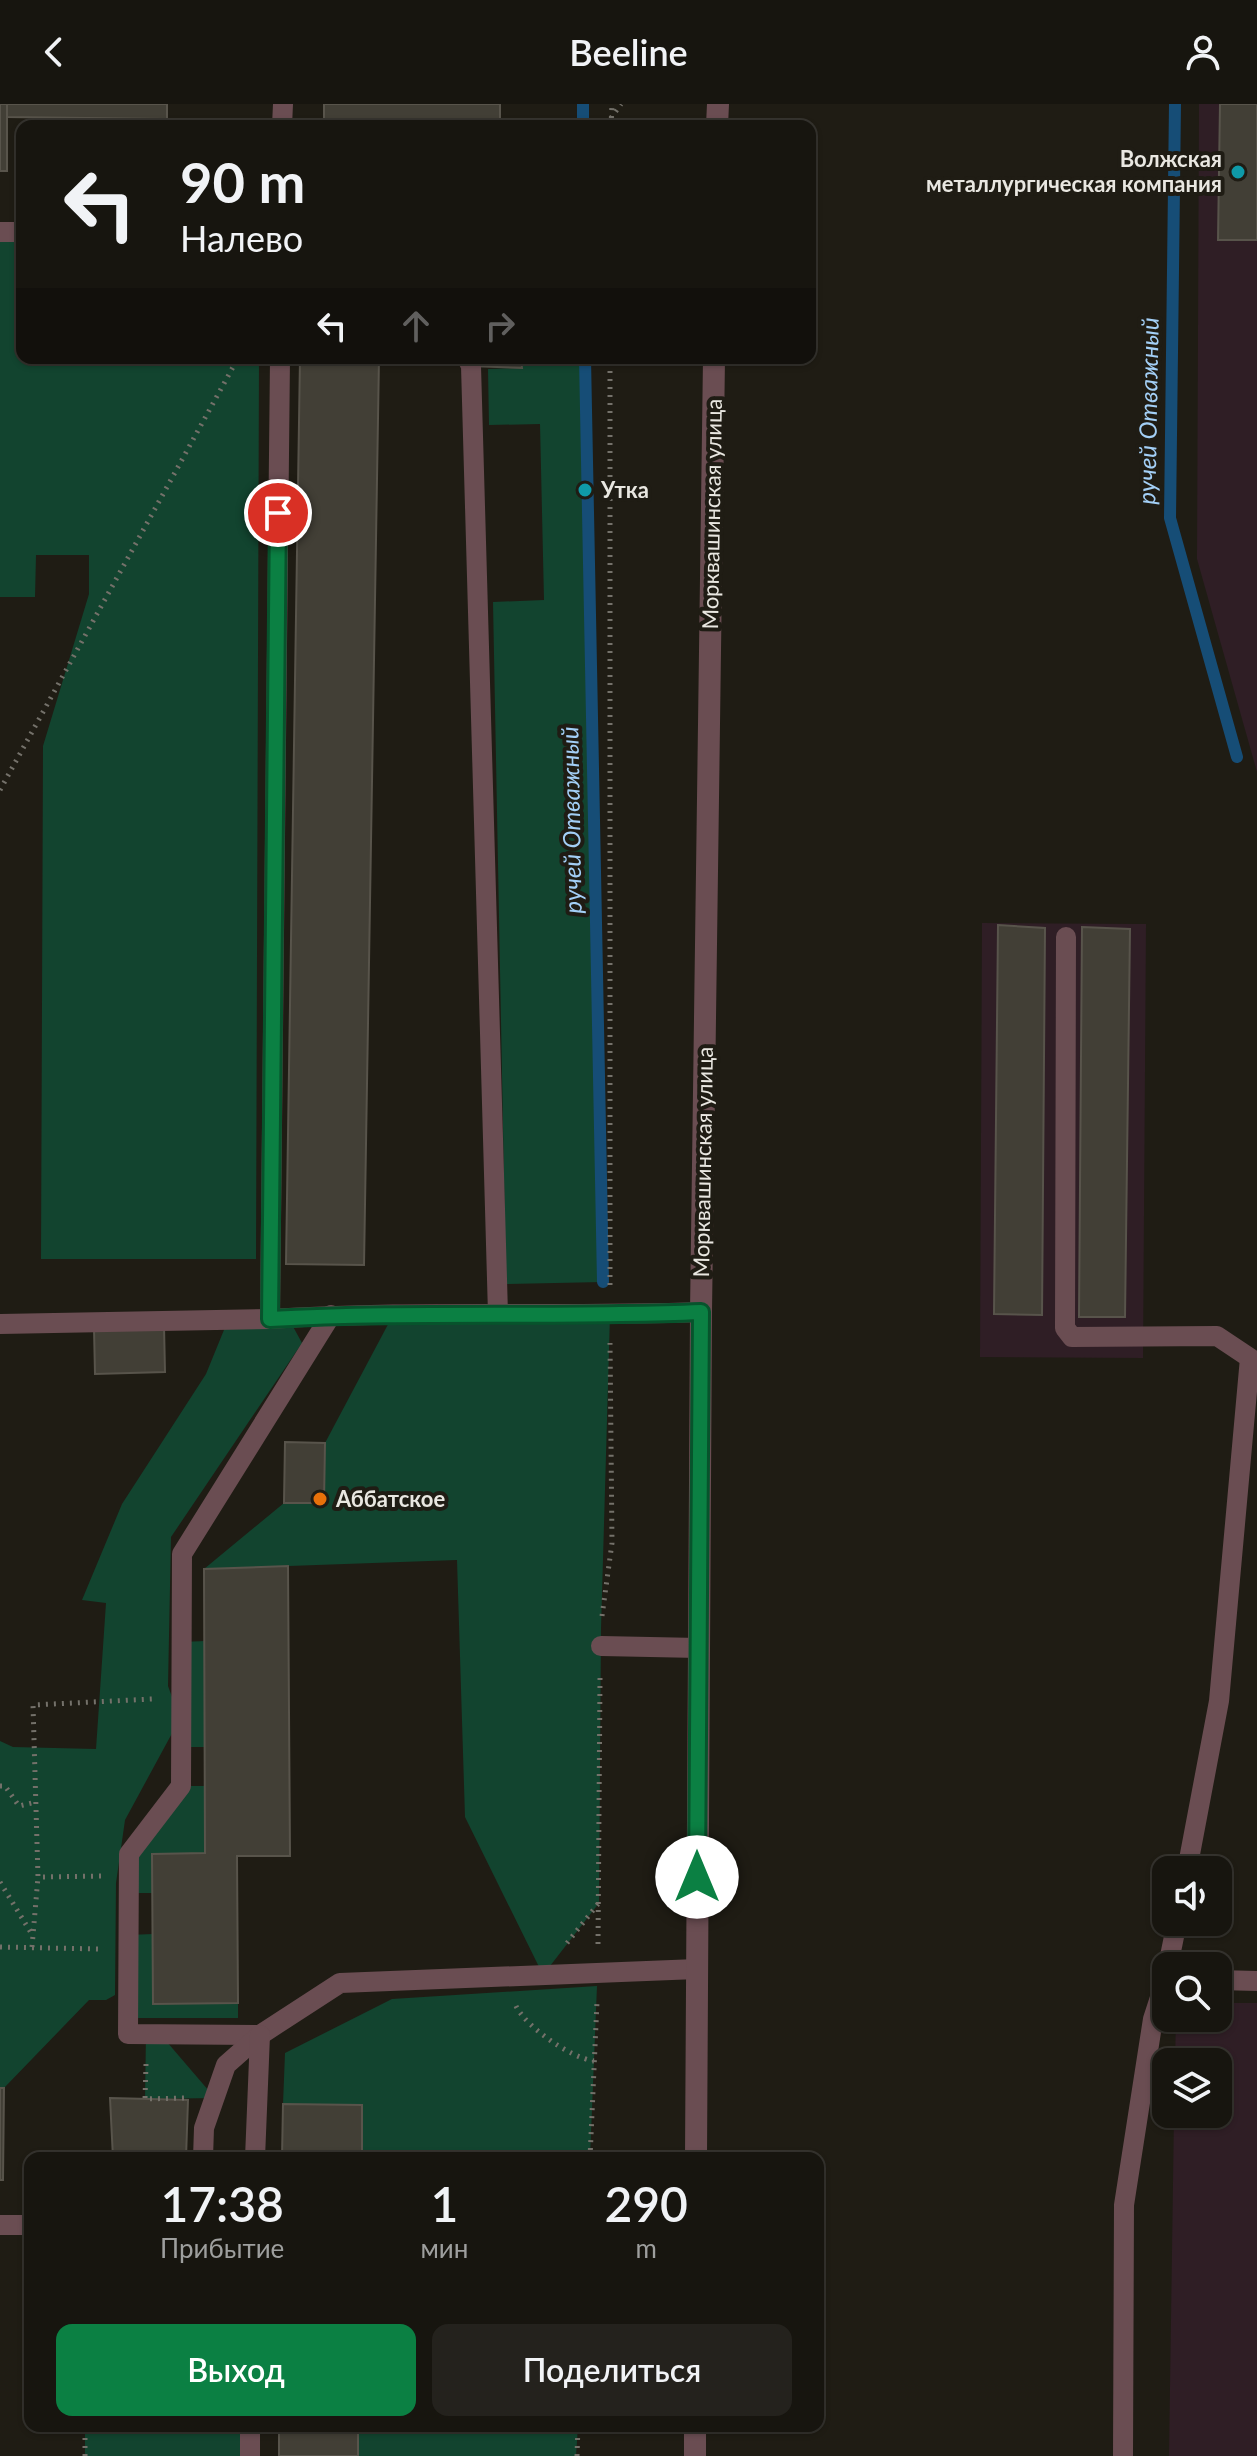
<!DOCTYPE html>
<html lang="ru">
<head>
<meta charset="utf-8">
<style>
	body { margin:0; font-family:Lato,sans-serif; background:#24221d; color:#f1f3f6; height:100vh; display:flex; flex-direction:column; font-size:30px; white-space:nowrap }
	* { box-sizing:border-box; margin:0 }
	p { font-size:26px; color:#9e9f9e }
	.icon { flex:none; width:44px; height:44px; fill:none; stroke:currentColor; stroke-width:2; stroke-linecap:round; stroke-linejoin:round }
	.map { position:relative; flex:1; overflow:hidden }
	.drawer { position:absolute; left:24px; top:2048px; width:800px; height:280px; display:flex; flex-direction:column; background:#17150f; border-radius:16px; box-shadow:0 2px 6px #0004,0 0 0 2px #36342f }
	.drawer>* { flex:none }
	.hud { position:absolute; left:16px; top:16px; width:800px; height:244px; border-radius:16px; box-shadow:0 2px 6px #0004,0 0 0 2px #36342f; background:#17150f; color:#f1f3f6; overflow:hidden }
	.buttons { position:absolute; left:1152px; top:1752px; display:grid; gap:16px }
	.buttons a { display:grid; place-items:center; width:80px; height:80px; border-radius:16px; background:#17150f; box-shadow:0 2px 6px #0004,0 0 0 2px #36342f; font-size:40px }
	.pin { position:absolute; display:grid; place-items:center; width:68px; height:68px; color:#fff; margin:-34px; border:4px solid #fff; border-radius:50%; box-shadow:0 2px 8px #0007 }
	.me { position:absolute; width:88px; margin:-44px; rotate:0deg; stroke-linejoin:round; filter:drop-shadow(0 0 6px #0008) }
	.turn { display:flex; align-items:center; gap:28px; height:168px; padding:0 32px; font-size:36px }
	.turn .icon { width:104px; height:104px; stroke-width:2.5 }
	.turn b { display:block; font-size:56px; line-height:68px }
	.lanes { display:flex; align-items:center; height:76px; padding:0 32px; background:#0003; justify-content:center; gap:40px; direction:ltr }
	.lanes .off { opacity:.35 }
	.eta { display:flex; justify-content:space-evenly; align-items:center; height:136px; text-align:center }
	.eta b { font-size:48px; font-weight:600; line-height:56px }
	.cta { display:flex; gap:16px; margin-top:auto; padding:16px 32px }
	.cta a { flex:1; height:92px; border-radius:16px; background:#0b8043; color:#fff; font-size:32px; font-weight:600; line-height:92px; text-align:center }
	.cta a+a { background:#24221d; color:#f1f3f6 }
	header { display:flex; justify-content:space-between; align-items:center; height:104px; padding:0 32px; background:#17150f; font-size:36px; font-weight:600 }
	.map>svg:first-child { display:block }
	.industrial { fill:#2f1e25 }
	.green { fill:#12442f }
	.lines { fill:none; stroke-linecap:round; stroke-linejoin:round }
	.stream { stroke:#164d76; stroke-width:12 }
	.building { fill:#423f36; stroke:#58544b; stroke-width:2 }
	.path { stroke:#74716a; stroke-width:5; stroke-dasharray:2 6; stroke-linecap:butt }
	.service { stroke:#6a4d52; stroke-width:20 }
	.minor { stroke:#6a4d52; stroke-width:22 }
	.route-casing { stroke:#07532c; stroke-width:20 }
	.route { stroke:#0b8043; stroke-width:14 }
	.culture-dot { fill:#0f9aa8; stroke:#1f1c14; stroke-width:3 }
	.food-dot { fill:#e8710a; stroke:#1f1c14; stroke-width:3 }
	.labels { text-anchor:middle; stroke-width:8; stroke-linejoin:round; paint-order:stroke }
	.poi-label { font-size:22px; font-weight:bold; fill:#e9e7e1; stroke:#1f1c14; text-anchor:start }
	.street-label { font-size:22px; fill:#e9e7e1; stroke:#1f1c14 }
	.water-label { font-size:24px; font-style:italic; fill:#a3cff6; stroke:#1f1c14 }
</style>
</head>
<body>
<header><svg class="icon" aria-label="back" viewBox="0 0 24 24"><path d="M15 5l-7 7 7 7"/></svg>Beeline<svg class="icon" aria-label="person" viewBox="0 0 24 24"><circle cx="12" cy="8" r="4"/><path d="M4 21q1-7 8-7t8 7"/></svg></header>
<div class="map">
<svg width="1257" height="2352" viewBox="0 0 1257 2352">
	<rect width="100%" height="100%" fill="#1f1c14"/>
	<g class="industrial">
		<polygon points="1199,0 1257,0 1257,668 1197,455"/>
		<polygon points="982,819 1146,820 1143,1254 980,1253"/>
		<polygon points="1218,1899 1257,1899 1257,2352 1169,2352 1174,2010 1218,2010 1218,1958 1175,1958 1176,1914 1218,1914"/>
	</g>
	<g class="green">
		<polygon points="0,133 22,133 22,254 259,254 256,1155 41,1155 43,642 89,490 89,451 36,451 35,493 0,493"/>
		<polygon points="521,254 584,254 603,1178 506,1180 493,498 544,496 540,320 489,321 488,265 521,264"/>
		<polygon points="393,1211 610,1211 601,1525 599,1799 543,1871 465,1713 457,1456 204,1465 284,1399 324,1399 325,1339"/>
		<polygon points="290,1217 302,1239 171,1433 168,1582 175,1601 176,1622 125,1716 116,1779 115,1891 106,1896 89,1896 4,1984 0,1984 0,1637 13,1643 96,1645 106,1499 82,1496 122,1400 206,1270 226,1221"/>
		<polygon points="205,1537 205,1643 181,1643 182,1538"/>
		<polygon points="181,1682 205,1682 205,1749 152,1750 152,1789 129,1789 129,1750"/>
		<polygon points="153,1830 154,1900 238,1899 238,1914 128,1914 128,1831"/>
		<polygon points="597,1882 590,2054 362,2054 362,2001 283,2000 285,1949 392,1895"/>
		<polygon points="146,1930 161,1931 215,1994 145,1995"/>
		<rect x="85" y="2322" width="165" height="30"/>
		<polygon points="358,2322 578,2322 576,2352 358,2352"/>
	</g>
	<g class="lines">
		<g class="stream">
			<polyline points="583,0 583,22"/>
			<polyline points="1175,0 1170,414 1237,653"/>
			<polyline points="585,254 603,1178"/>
		</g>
	</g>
	<g class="building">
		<rect x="0" y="0" width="7" height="67"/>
		<polygon points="7,0 167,0 167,15 7,13"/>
		<rect x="324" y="0" width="176" height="22"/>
		<polygon points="1220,0 1257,0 1257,136 1218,136"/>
		<polygon points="300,254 379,254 364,1161 286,1160"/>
		<polygon points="471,254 521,254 522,264 471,262"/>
		<polygon points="998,821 1045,824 1042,1211 994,1210"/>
		<polygon points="1082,823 1130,825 1125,1213 1079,1213"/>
		<polygon points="164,1222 165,1268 95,1270 94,1224"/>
		<polygon points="285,1338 325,1339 324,1399 284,1399"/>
		<polygon points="288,1462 290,1752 237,1752 238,1899 153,1900 152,1750 205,1749 204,1465"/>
		<polygon points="0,1984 4,1984 3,2076 0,2076"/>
		<polygon points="110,1994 188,1996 186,2054 113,2054"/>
		<polygon points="283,2000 362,2001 362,2054 282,2054"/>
		<rect x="279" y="2322" width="79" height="30"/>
	</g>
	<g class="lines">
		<g class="path">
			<polyline points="611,14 621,0"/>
			<polyline points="611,22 612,0"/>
			<polyline points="0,686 238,254"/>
			<polyline points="610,1181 610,254"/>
			<polyline points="602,1512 612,1439 610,1239"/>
			<polyline points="0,1682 5,1682 19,1702 36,1698"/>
			<polyline points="101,1772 38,1773 33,1601 152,1595"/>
			<polyline points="0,1778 33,1832"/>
			<polyline points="567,1839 598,1800"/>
			<polyline points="598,1840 600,1574"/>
			<polyline points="0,1843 99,1845"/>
			<polyline points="32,1843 38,1773"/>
			<path d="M516 1902C526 1923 571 1954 594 1957"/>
			<polyline points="146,1960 145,1995 184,1994"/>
			<polyline points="590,2054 597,1898"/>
			<polyline points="85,2352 85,2322"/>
			<polyline points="577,2352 578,2322"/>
		</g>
		<g class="service">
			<polyline points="282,22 283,0"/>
			<polyline points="0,128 22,128"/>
			<path d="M280 254 270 1215C413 1206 557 1213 701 1208"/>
			<polyline points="467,254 471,262 498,1210"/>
			<polyline points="1066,833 1065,1224 1072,1233 1217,1232 1250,1254 1219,1597 1187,1766"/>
			<polyline points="331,1211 182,1450 181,1682 129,1750 128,1930 260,1931 340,1879 697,1865"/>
			<polyline points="0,1220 270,1215"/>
			<polyline points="601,1542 699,1544"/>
			<polyline points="1168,1862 1177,1818"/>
			<polyline points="1218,1876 1257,1877"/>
			<polyline points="203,2054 204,2024 226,1961 260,1931"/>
			<polyline points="255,2054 260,1931"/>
			<polyline points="0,2121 30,2121"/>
			<polyline points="250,2352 250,2322"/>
			<polyline points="1123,2352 1124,2101 1153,1915 1166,1875"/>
		</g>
		<g class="minor">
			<polyline points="717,22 718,0"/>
			<polyline points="696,2054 701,1208 714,254"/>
			<polyline points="695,2352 695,2322"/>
		</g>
	</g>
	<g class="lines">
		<g class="route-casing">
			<path id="route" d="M278 409 270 1215C413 1207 557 1214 701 1208L697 1773"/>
		</g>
		<use href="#route" class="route"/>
	</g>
	<g class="culture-dot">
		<circle cx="1238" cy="68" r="8"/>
		<circle cx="585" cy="386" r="8"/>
	</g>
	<circle class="food-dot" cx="320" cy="1395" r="8"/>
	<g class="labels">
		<g class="poi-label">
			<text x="1222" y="63" text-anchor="end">Волжская<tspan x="1222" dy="25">металлургическая компания</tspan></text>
			<text x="601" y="394">Утка</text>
			<text x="336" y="1403">Аббатское</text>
		</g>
		<g class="street-label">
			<text transform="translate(712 410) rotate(-89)" y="8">Морквашинская улица</text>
			<text transform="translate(703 1058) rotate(-89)" y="8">Морквашинская улица</text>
		</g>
		<g class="water-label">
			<text transform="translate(1149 307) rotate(-89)" y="8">ручей Отважный</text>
			<text transform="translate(572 716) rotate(-91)" y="8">ручей Отважный</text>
		</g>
	</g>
</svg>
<div class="buttons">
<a><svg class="icon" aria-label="sound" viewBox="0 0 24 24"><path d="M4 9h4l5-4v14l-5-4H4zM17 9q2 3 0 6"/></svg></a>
<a><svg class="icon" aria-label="search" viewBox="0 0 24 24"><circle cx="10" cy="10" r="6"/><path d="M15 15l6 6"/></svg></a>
<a><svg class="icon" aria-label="layers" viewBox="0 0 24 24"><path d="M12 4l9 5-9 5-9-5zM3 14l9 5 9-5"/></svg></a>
</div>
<div class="pin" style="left:278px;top:409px;background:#d93025"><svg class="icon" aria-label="arrive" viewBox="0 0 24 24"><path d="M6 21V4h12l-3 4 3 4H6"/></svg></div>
<svg class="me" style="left:697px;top:1773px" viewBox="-20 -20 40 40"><circle r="19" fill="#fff"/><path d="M0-13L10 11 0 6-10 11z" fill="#0b8043"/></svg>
<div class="hud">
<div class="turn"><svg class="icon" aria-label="left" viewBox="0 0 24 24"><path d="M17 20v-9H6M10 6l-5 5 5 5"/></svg><div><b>90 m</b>Налево</div></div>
<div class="lanes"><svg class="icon" aria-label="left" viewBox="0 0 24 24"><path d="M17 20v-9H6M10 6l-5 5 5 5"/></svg><svg class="icon off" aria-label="ahead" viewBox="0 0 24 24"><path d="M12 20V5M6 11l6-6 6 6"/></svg><svg class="icon off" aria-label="right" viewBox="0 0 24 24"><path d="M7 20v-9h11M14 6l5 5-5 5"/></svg></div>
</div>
<section class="drawer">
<div class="eta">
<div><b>17:38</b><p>Прибытие</p></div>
<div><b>1</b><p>мин</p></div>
<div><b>290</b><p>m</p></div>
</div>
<div class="cta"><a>Выход</a><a>Поделиться</a></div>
</section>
</div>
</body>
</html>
